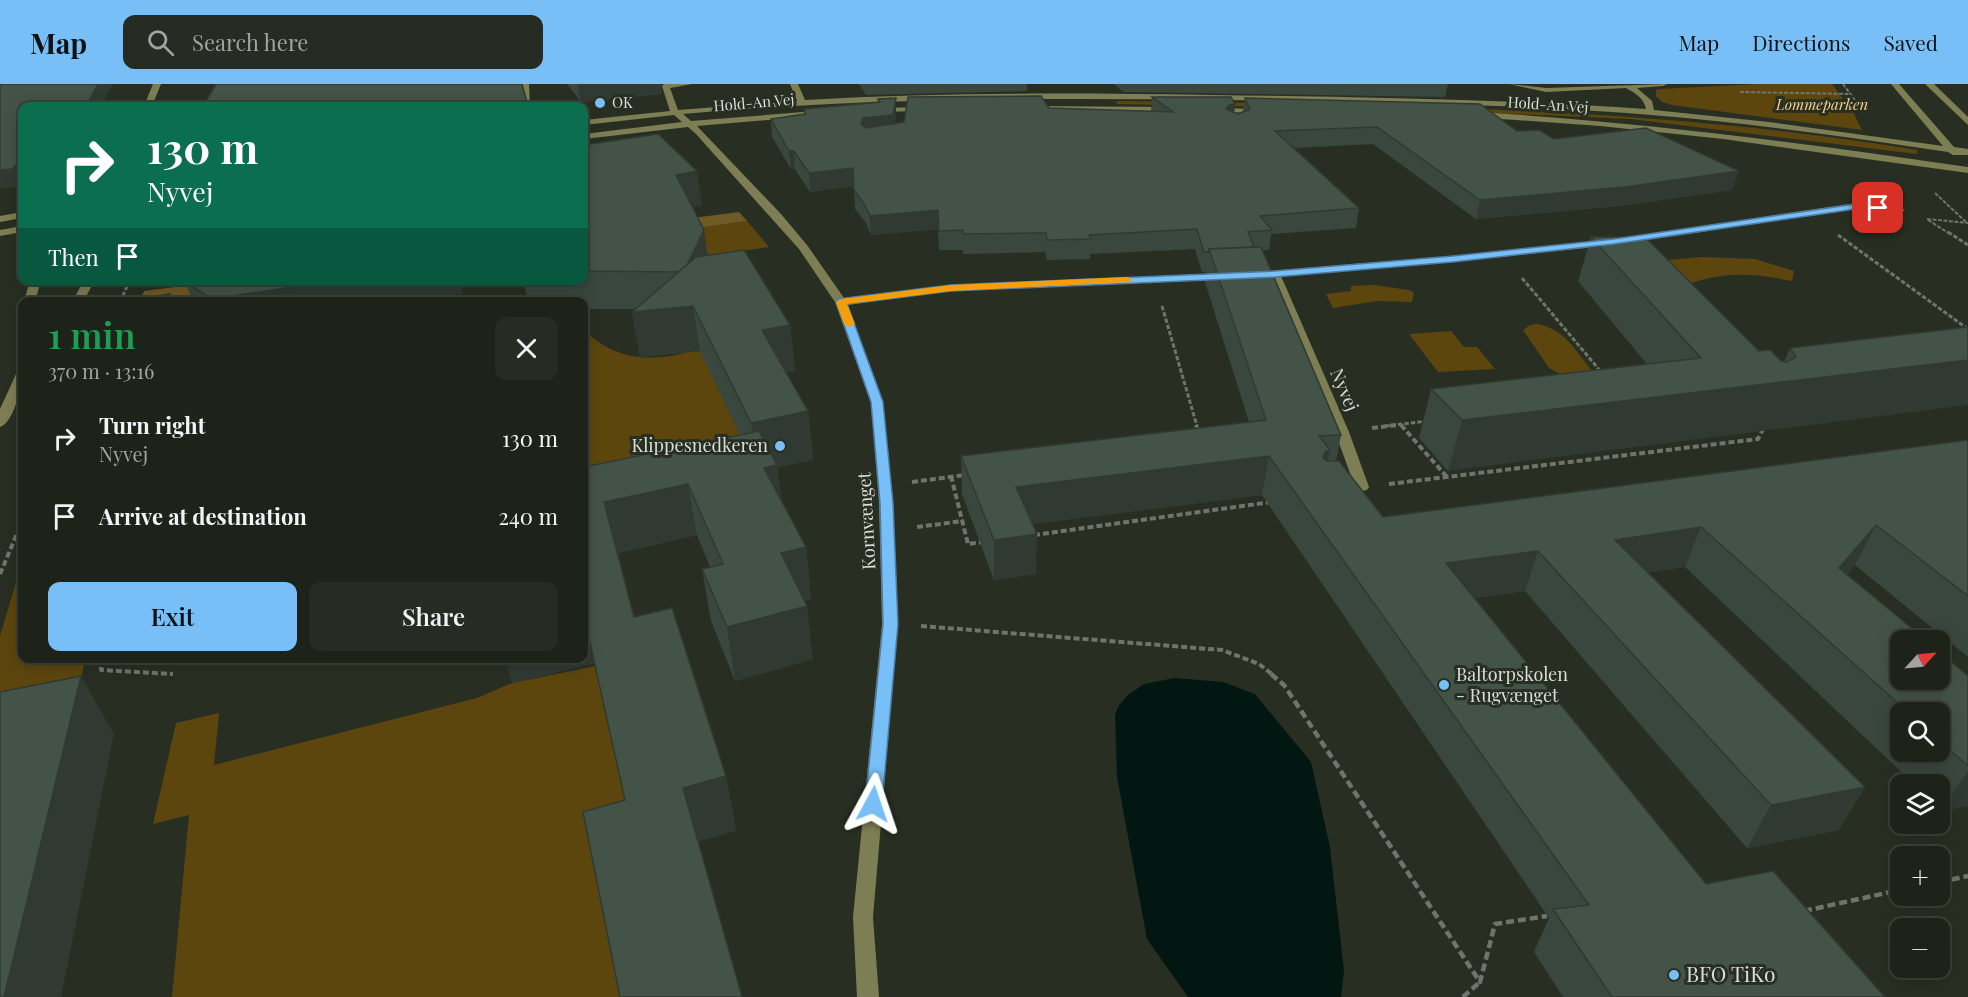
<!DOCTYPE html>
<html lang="en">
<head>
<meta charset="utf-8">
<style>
	body { margin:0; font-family:"Playfair Display",serif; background:#262b23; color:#f1f3f6; height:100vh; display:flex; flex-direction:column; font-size:22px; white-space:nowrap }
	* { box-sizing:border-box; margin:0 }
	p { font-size:20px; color:#a1a4a2 }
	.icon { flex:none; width:33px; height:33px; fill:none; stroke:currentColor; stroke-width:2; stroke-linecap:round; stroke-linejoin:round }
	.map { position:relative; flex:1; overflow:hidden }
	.drawer { position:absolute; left:18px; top:213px; width:570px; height:366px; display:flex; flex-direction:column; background:#1e231a; border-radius:12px; box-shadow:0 3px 15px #0003,0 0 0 2px #3c4039 }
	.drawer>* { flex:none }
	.top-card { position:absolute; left:18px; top:18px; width:570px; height:183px; border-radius:12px; box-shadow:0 3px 15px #0003,0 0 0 2px #3c4039; background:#0b6e4f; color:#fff; overflow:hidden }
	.needle { width:39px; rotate:64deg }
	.tools { position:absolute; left:1890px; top:546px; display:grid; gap:12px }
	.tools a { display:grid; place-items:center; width:60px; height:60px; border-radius:12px; background:#1e231a; box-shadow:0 3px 15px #0003,0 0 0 2px #3c4039; font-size:30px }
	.pin { position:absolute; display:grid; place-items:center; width:51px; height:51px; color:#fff; margin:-26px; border-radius:12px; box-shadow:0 3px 9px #0006 }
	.me { position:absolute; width:66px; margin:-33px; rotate:5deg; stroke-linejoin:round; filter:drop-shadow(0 0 4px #0008) }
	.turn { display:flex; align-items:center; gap:21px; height:126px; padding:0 30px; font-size:27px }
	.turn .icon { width:78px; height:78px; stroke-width:2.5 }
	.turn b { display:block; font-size:42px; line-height:51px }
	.then { display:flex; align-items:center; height:57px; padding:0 30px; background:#0003; gap:12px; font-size:22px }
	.round { display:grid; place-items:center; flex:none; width:63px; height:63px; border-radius:12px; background:#262b23 }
	.headline { display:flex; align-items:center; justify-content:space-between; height:102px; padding:0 30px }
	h1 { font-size:36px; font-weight:600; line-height:45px; color:#1e9e55 }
	.button { display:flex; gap:12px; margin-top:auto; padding:12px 30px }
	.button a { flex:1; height:69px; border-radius:12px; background:#78bff8; color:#111; font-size:24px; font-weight:600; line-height:69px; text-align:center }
	.button a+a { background:#262b23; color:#f1f3f6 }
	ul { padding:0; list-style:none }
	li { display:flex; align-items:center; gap:18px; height:78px; padding:0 30px }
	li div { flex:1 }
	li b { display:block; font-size:22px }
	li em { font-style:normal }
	header { display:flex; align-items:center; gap:36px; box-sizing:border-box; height:84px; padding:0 30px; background:#78bff8; color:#111 }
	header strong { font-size:28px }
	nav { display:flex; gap:33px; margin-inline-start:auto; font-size:21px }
	.search { width:420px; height:54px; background:#262b23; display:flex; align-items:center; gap:15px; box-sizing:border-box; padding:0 21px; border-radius:12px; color:#a1a4a2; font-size:22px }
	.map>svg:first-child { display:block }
	.green { fill:#5c460e }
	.forest { fill:#6f5924 }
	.water { fill:#021712 }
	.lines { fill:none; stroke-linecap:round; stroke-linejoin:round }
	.path-far3 { stroke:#6f756a; stroke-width:2; stroke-dasharray:4 1.5; stroke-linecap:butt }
	.path-far2 { stroke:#6f756a; stroke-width:3; stroke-dasharray:4.5 2; stroke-linecap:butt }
	.path-far1 { stroke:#6f756a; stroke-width:4; stroke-dasharray:6 3; stroke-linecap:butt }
	.path { stroke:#6f756a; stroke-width:4.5; stroke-dasharray:8 4; stroke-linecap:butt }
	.minor { fill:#7d7e53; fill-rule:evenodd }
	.wall { fill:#3a473e; fill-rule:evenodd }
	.shaded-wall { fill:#303a32 }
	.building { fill:#445348; stroke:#303a32; stroke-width:1.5 }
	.route { fill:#78bff8; stroke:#4e7ca1; stroke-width:1.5 }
	.slow { fill:#f59e0b }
	.poi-dot { fill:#78bff8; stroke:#282f22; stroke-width:2 }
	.labels { text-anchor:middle; stroke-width:6; stroke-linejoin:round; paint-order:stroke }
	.far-poi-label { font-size:15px; fill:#d9ded6; stroke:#282f22; text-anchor:start }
	.far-street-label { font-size:15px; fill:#d9ded6; stroke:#282f22 }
	.far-park-label { font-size:15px; font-style:italic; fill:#f6d283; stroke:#282f22 }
	.street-label { font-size:18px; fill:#d9ded6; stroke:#282f22 }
	.poi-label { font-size:18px; fill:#d9ded6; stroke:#282f22; text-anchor:end }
	.near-poi-label { font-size:21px; fill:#d9ded6; stroke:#282f22; text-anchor:start }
</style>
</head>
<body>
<header>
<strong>Map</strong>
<div class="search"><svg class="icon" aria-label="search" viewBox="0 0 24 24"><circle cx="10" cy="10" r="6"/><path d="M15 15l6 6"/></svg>Search here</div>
<nav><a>Map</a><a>Directions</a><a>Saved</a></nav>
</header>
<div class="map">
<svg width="1968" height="913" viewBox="0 0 1968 913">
	<rect width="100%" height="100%" fill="#282f22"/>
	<g class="green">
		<polygon points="1758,0 1832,0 1854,30 1862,46 1672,21 1662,18 1656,12 1656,6 1660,5"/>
		<path d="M1116 17C1384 21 1652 22 1917 66V70L1630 35 1402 25 1117 20Z"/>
		<polygon points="747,137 769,163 705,172 584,160"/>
		<path d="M1701 173 1755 175 1794 187 1792 197C1757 190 1727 187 1692 199L1668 176Z"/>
		<polygon points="1374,201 1409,206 1414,209 1412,218 1377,217 1333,224 1326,210 1351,207 1351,202"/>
		<path d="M1537 240C1565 245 1575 266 1592 287L1565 293 1549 284 1523 246 1530 241Z"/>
		<path d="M584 246C623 285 672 277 719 257L758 388 584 435Z"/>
		<polygon points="1451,247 1464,263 1477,263 1495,285 1438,288 1409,250"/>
		<polygon points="22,478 22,574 85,575 80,601 0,744 0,552"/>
		<polygon points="596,582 639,771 625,913 172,913 189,731 153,740 176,639 219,629 214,681 477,614 512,599"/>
	</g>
	<g class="forest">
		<polygon points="739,128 747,137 584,160 584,148"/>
		<polygon points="221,197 318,197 166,217 139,218 144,207"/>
	</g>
	<polygon class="water" points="1175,594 1223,598 1255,610 1311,678 1330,763 1344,887 1341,913 1188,913 1147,855 1117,693 1115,631 1119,621 1128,611 1144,600"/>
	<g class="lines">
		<g class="path-far3">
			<polyline points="1843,0 1862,26"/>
			<polyline points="1740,8 1850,10"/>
			<polyline points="1935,109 1967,139"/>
			<polyline points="1927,135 1968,139"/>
			<polyline points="1928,136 1950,150"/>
		</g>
		<g class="path-far2">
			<polyline points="1948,148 1968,161"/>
			<polyline points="1838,151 1968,245"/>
			<polyline points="1522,194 1602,289"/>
			<polyline points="120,218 130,196"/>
			<polyline points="1162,222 1197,342"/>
			<polyline points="1385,342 1427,337"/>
		</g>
		<g class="path-far1">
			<polyline points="1196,341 1198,347"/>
			<polyline points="1401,341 1447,393"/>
			<polyline points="1372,344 1397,341"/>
			<polyline points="951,392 968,460 982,458"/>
			<polyline points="912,398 965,391"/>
			<polyline points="1389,400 1758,355 1763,345"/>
			<polyline points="917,443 963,437"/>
			<polyline points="1034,451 1271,418"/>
			<polyline points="0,490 22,438"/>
			<polyline points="921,542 1222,566 1259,580 1273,591"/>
			<polyline points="102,574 101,586 173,590"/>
		</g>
		<g class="path">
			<polyline points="1271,590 1284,601 1480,898 1495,840 1547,832"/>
			<polyline points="1940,798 1968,792"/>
			<polyline points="1804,827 1900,806"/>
			<polyline points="1463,913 1480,898"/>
		</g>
		<g class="minor">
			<polygon points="153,0 161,0 152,22 144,22"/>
			<polygon points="521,0 529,0 530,22 522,22"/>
			<path d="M664 0H692L670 4 678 26 797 17 790 0H798L805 16C941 8 1078 9 1214 11 1358 13 1502 15 1646 25 1644 14 1635 9 1626 4L1546 8 1509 0 1546 4 1667 0 1663 2 1637 4 1652 17 1654 26 1769 38 1943 62 1891 0H1899L1954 63 1968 65V71H1953L1948 68C1849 53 1750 39 1651 31 1507 19 1362 18 1218 16 1039 14 861 14 683 30L691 37 828 26V30L825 31 697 42 781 130 807 161 844 214 951 201 1224 189 1229 192 1224 195 951 207 848 221 883 318 893 419 898 540 873 833 879 913H857L853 833 882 540 879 419 871 318 835 218 799 165 696 50 688 43 584 55V50L682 38 674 31 584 41V36L670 27 662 2Z"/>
			<polygon points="1925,0 1934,0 1968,33 1968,41"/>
			<polygon points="1029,22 1170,23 1174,25 1170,27 1026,26 1025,24"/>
			<polygon points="927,23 928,25 924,27 876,28 872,26 876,24"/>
			<polygon points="1215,24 1263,25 1267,27 1263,29 1212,28 1211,26"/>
			<path d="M1476 28C1641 38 1804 59 1968 83V89L1723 55 1600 42 1473 33V29Z"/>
			<polygon points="1856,119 1900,123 1905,126 1900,129 1856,125 1614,161 1453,178 1281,192 1349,348 1369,403 1367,406 1341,411 1336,410 1334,407 1336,404 1354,400 1335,348 1271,193 1254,194 1249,191 1254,188 1453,172 1614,155"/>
			<polygon points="22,128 22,134 0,138 0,132"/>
			<polygon points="22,142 22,148 0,152 0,146"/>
			<polygon points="30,196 41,196 35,218 24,218"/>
			<polygon points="84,196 95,196 83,218 72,218"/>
			<path d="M22 286C23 299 14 339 0 343V325L16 290Z"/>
		</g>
	</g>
	<g class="wall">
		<polygon points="567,0 662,0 661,0 662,10 581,18"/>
		<polygon points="859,0 1027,0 1027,7 866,11"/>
		<polygon points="1114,0 1448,0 1445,13 1123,8"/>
		<path d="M1152 13 1235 20 1234 28 1238 30 1243 28 1245 14 1517 47 1554 55 1732 106 1619 122 1476 135 1373 60 1293 64 1359 124 1356 144 1271 150 1269 166H1263L1341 351 1336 377 1383 433 1968 356V573L1855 481 1847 491 1968 592V722L1941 727 1940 725V700H1914L1685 483 1648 488 1839 746 1747 764 1525 507 1474 514 1706 800 1885 913H1563L1534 868 1549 834 1262 411 1032 440 1036 490 994 496 962 410 961 372 1249 338 1205 198 1206 188H1202L1195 165 1090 170V175L1047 176 1045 168 963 170V166H939L938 145 871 151 866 139 855 125 854 102 810 108 795 85H791L772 53 771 35 878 18V15L896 30 895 39 1049 24 1151 28ZM1900 628H1940V668H1900Z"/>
		<polygon points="584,61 702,121 693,123 708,171 790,241 795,287 786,288 808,327 813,376 777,383 781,416 806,463 811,515 804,517 813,575 735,597 711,537 702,485 710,483 697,451 618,469 634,533 726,692 736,747 625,716 594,579 512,599 584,383 740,351 700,267 640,273 632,228 635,225 584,225 584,218 528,218 523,196 584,196"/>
		<polygon points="1591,153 1759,267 1784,278 1790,264 1968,243 1448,387 1419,354 1431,305 1647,280 1578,197"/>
		<polygon points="185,198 463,209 411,218 193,218"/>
	</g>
	<g class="shaded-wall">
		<polygon points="98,0 113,0 101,22 86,22"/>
		<polygon points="584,0 662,0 661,0 662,10 581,18 578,1"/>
		<polygon points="896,14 896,30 894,48 864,52 861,40 863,34"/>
		<polygon points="1235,20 1233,37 1226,25 1229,21"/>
		<polygon points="789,67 794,67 795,85 791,85"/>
		<polygon points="22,74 22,100 20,103 0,104 0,86"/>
		<polygon points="853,84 854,102 810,108 809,89"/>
		<polygon points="697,87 702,121 681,125 676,91"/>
		<polygon points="1739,87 1732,106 1619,122 1476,135 1480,116"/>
		<polygon points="938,126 938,145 871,151 870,132"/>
		<polygon points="704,146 709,182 693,222 700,267 640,273 632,228 683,188"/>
		<polygon points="338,196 460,196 463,209 411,218 213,218 212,215"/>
		<polygon points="170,210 173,218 169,218"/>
		<polygon points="790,241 795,287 767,292 762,246"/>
		<polygon points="1968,276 1968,321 1448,387 1462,336"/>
		<polygon points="808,327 813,376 777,383 782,432 758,388 751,339"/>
		<polygon points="1330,366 1323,405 1323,374 1325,368"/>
		<polygon points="1269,372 1262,411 1015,442 1016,403"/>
		<polygon points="688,400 697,451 616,469 604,418"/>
		<polygon points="1876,441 1855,481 1818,525 1839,484"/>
		<polygon points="1701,443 1685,483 1600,496 1615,456"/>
		<polygon points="1037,450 1036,490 994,496 994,456"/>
		<polygon points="806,463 811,515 787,521 781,469"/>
		<polygon points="1538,467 1525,507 1435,520 1446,479"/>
		<polygon points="807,522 813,575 735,597 727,543"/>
		<polygon points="584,532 595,579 512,599 504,574 584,574"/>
		<polygon points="120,574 149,574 123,580"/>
		<polygon points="81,592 114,650 61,913 4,913"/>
		<polygon points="1968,687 1968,722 1941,727"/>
		<polygon points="726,692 736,747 694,759 683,704"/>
		<polygon points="1865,703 1839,746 1747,764 1771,721"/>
	</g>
	<g class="building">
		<polygon points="0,0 98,0 86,22 22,22 22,74 12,85 0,86"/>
		<polygon points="216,0 522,0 528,22 203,22"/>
		<polygon points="1041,12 1049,24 1173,28 1152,13 1231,13 1235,20 1229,21 1226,25 1238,30 1250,25 1245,14 1480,20 1517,47 1539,46 1554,55 1646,44 1739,87 1625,103 1480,116 1377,43 1275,47 1359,124 1260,132 1272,146 1248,148 1254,163 1209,165 1209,168 1204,168 1197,145 1089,151 1091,155 1047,156 1046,149 963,150 963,146 939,147 938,126 870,132 864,120 854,106 853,84 809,89 794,67 789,67 771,35 805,30 804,25 880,18 878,15 896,14 893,31 863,34 861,40 866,44 904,38 908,13"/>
		<polygon points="658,50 697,87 676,91 704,146 687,181 679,188 584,187 584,61"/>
		<polygon points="1591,153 1645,153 1759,267 1770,266 1781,277 1787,278 1796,273 1790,264 1968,243 1968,276 1462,336 1431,305 1701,274"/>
		<polygon points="1261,163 1341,351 1319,352 1330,366 1325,368 1323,374 1327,377 1339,377 1383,433 1968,356 1968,512 1876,441 1839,484 1926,556 1900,556 1900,596 1940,596 1940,568 1968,592 1968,682 1940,657 1940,628 1908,628 1701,443 1615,456 1865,703 1771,721 1538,467 1446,479 1706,800 1773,787 1885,913 1612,913 1553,825 1589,821 1269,372 1016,403 1037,450 994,456 961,372 1266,336 1209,165"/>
		<polygon points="744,166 790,241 762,246 808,327 751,339 693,222 632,228 696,173"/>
		<polygon points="185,196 338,196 212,215 185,198"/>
		<polygon points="170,210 169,218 121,218"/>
		<polygon points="759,347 777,381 764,384 806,463 781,469 807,522 727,543 702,485 723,480 688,400 604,418 634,533 672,524 726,692 683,704 742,913 620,913 583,728 625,716 584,532 584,383"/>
		<polygon points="81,592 4,913 0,913 0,608"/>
	</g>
	<polygon class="route" points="1856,120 1878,122 1882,124 1878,127 1856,125 1614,160 1453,178 1275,193 951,207 847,220 883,318 893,419 898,540 882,720 880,725 873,727 867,725 865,720 883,540 880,419 871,318 836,218 838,215 951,201 1275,187 1453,172 1614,155"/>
	<polygon class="slow" points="1127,193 1131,194 1131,198 951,207 847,220 855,240 849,243 844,240 836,218 841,215 951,201"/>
	<g class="poi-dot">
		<circle cx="600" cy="19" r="6"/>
		<circle cx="780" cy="362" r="6"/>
		<circle cx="1444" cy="601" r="6"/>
		<circle cx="1674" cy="891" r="6"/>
	</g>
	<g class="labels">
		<g class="far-poi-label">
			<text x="612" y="24">OK</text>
		</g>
		<g class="far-street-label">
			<text transform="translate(754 19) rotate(-5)" y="5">Hold-An Vej</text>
			<text transform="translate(1548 21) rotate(4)" y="5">Hold-An Vej</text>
		</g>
		<g class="far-park-label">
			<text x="1822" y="26">Lommeparken</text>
		</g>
		<g class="street-label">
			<text transform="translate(1344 306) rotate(67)" y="6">Nyvej</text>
			<text transform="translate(867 437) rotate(-93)" y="6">Kornvænget</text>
		</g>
		<g class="poi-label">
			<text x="768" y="368">Klippesnedkeren</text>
			<text x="1456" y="597" text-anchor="start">Baltorpskolen<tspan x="1456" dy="21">- Rugvænget</tspan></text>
		</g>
		<g class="near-poi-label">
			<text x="1686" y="898">BFO TiKo</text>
		</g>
	</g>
</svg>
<div class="tools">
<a><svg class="needle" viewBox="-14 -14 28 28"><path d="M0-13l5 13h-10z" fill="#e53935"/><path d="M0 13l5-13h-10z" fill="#a1a4a2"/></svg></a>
<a><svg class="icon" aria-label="search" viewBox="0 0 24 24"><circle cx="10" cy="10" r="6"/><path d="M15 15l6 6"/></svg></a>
<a><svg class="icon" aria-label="layers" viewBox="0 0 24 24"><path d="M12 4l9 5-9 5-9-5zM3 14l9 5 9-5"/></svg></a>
<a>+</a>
<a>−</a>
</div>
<div class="pin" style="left:1878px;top:124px;background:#d93025"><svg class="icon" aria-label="arrive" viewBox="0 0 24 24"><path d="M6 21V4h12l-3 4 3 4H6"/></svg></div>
<svg class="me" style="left:873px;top:720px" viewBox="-20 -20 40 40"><path d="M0-17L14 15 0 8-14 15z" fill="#78bff8" stroke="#fff" stroke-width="4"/></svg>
<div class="top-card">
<div class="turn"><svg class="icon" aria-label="right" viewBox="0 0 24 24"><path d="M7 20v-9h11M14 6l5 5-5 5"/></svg><div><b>130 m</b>Nyvej</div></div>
<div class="then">Then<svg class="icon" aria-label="arrive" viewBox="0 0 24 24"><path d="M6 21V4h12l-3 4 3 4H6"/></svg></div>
</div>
<section class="drawer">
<div class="headline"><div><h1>1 min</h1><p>370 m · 13:16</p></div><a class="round"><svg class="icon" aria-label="close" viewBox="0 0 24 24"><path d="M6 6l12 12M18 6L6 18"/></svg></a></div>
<ul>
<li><svg class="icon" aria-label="right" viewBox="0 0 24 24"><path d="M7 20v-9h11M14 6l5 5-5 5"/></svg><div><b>Turn right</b><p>Nyvej</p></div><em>130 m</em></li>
<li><svg class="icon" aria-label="arrive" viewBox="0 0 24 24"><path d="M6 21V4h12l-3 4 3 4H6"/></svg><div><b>Arrive at destination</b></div><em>240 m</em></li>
</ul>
<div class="button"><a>Exit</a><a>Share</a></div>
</section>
</div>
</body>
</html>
